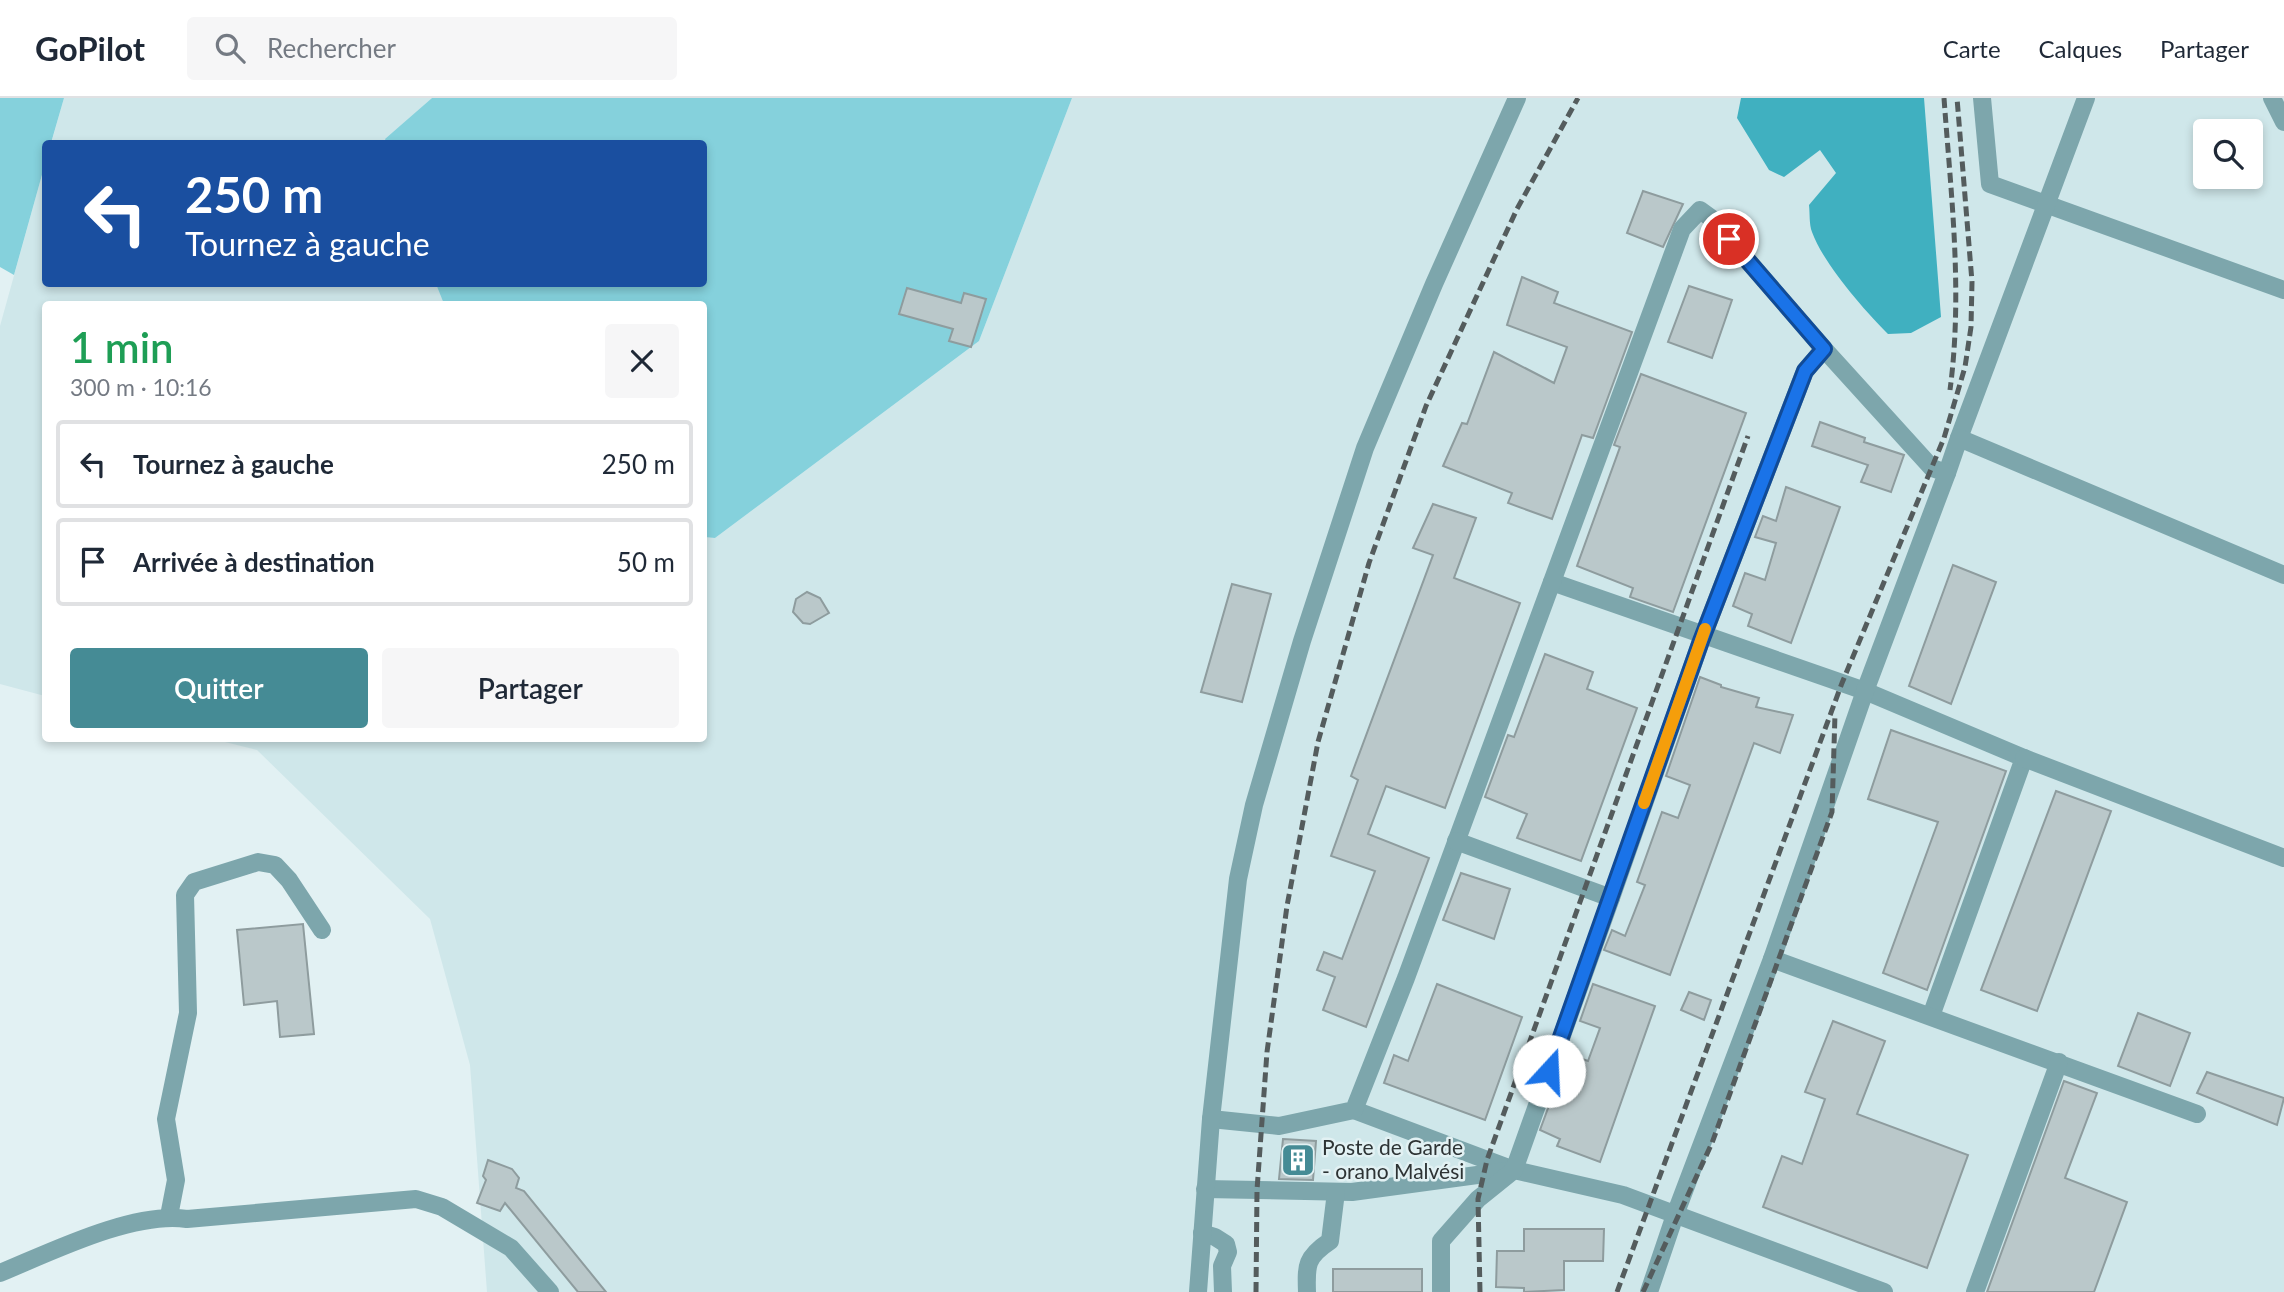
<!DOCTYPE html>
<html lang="fr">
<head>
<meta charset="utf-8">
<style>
	body { margin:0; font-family:Lato,sans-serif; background:#f6f6f7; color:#1f2937; height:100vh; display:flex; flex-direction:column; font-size:26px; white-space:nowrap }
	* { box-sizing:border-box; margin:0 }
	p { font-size:23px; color:#747a83 }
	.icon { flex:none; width:38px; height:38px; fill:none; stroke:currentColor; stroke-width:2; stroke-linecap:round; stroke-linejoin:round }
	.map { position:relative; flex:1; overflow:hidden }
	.details { position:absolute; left:42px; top:203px; width:665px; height:441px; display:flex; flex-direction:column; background:#fff; border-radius:7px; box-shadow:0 4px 10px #0003 }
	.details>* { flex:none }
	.guide { position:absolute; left:42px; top:42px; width:665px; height:147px; border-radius:7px; box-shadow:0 4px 10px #0003; background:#1a4fa0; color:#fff; overflow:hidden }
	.controls { position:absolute; left:2193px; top:21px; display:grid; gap:14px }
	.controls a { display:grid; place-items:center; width:70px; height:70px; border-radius:7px; background:#fff; box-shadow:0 4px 10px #0003; font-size:35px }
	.pin { position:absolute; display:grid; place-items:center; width:60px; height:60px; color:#fff; margin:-30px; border:4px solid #fff; border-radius:50%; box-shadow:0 2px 7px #0007 }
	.me { position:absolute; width:77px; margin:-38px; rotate:20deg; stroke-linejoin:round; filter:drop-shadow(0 0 5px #0008) }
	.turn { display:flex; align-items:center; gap:24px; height:147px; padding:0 28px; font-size:32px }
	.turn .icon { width:91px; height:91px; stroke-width:2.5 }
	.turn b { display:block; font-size:49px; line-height:60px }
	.round { display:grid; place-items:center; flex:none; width:74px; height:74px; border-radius:7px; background:#f6f6f7 }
	.summary { display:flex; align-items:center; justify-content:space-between; height:119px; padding:0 28px }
	h1 { font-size:42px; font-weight:600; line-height:52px; color:#1e9e55 }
	.button { display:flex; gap:14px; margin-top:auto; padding:14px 28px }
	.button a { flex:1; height:80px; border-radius:7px; background:#458b95; color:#fff; font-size:28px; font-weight:600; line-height:80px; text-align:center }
	.button a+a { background:#f6f6f7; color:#1f2937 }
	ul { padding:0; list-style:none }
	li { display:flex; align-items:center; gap:21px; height:88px; margin:0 14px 10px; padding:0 14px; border:4px solid #e0e1e3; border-radius:7px }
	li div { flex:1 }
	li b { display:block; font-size:26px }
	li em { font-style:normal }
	header { display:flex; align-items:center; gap:42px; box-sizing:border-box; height:98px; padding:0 35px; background:#fff; border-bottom:2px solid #e0e1e3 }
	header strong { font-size:33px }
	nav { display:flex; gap:38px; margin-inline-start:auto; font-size:24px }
	.search { width:490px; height:63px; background:#f6f6f7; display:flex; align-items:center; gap:18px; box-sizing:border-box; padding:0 24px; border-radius:7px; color:#747a83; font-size:26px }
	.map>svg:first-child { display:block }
	.built { fill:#cfe7ea; fill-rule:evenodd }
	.green { fill:#85d1dc }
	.water { fill:#40b0c0 }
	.building { fill:#bac8ca; stroke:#8e9c9e; stroke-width:2 }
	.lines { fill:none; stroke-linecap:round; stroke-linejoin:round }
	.minor { stroke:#7da6ac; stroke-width:18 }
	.rail { stroke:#545c5d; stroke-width:5; stroke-dasharray:10 5; stroke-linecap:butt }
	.route-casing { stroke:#114b97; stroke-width:18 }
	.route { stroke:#1a73e8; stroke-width:12 }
	.slow { stroke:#f59e0b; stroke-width:12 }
	.labels { text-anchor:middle; stroke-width:5; stroke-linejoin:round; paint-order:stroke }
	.poi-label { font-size:21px; fill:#2d3334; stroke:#e2f1f3; text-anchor:start }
</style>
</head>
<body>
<header>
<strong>GoPilot</strong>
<div class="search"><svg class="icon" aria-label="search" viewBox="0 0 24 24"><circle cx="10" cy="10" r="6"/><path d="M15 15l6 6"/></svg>Rechercher</div>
<nav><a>Carte</a><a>Calques</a><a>Partager</a></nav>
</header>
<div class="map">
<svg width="2284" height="1194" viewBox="0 0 2284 1194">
	<rect width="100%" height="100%" fill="#e2f1f3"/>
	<g class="built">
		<polygon points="64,0 432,0 386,41 387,45 51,46"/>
		<path d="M1072 0H2284V1194H487L470 967 430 821 257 652 213 641 704 640V439L715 440 979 243ZM2205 33H2250V79H2205Z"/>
		<polygon points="45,66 46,186 436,186 444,206 46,206 45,598 0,586 0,228"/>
	</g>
	<g class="green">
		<polygon points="0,0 64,0 51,45 46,46 45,66 14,177 0,169"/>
		<polygon points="432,0 1072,0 979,243 715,440 704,439 704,206 444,206 436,186 704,186 704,46 387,46 385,41"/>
	</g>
	<path class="water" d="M1741 0H1924L1941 219 1911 235 1888 236C1864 212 1823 165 1812 134 1809 126 1810 116 1809 107L1836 75 1820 52 1784 79 1769 72 1737 20Z"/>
	<g class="building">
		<polygon points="1643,93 1683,106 1663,149 1627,135"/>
		<polygon points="1522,179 1558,194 1554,205 1632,234 1593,340 1582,337 1552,421 1508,405 1512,395 1443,368 1462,325 1467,326 1494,254 1554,285 1567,249 1507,227"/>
		<polygon points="1689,188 1732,202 1712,260 1668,244"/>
		<polygon points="907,190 961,205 964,195 986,201 971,249 949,243 953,231 899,216"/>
		<polygon points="1641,276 1746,315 1673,514 1630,499 1633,490 1577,468 1620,349 1614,347"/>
		<polygon points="1820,324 1865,340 1864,344 1904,357 1891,394 1861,384 1868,367 1812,348"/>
		<polygon points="1786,389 1840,409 1791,545 1748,528 1752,516 1733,508 1745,475 1765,482 1776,445 1755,439 1763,418 1776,423"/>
		<polygon points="1433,406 1476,420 1454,480 1520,505 1445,710 1386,688 1368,736 1429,760 1366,929 1323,912 1335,879 1317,872 1324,854 1342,861 1375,773 1331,758 1358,682 1351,678 1433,457 1413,450"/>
		<polygon points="1953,467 1996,484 1951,606 1909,588"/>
		<polygon points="1232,486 1271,496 1242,604 1201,594"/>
		<polygon points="807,494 820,500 829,515 810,526 803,525 793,514 796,501"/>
		<polygon points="1545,556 1593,574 1587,591 1637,610 1581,763 1517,740 1527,716 1485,699 1508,637 1514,639"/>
		<polygon points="1700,579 1721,587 1721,589 1759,600 1756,609 1793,617 1780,655 1754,645 1670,877 1604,852 1612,832 1625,838 1645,787 1637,784 1662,714 1678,720 1690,687 1666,678"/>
		<polygon points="1891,632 2006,673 1927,892 1883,875 1938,724 1868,701"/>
		<polygon points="2056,693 2111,713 2037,913 1981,892"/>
		<polygon points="1461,775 1510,791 1494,841 1443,822"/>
		<polygon points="303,826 314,936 280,939 277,903 244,907 237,832"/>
		<polygon points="1437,886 1522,919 1485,1022 1384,985 1394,957 1408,963"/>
		<polygon points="1593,886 1655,908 1600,1064 1557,1048 1560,1041 1540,1032 1568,956 1588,963 1600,930 1580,923"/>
		<polygon points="1689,894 1711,902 1704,922 1681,912"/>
		<polygon points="2138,915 2190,935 2170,988 2118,968"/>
		<polygon points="1833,923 1885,943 1857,1016 1968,1057 1927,1170 1763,1109 1782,1058 1802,1066 1825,1001 1805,994"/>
		<polygon points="2207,974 2284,1000 2277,1027 2197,995"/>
		<polygon points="2064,983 2097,995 2065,1080 2127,1104 2094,1194 1987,1194"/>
		<polygon points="1283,1041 1316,1043 1313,1082 1279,1081"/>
		<polygon points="488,1062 512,1071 519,1080 516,1090 524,1093 606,1194 578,1194 505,1105 500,1113 477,1105 486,1082 483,1078"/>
		<polygon points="1524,1131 1604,1131 1603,1163 1564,1163 1564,1192 1524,1194 1524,1190 1496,1189 1497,1153 1524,1153"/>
		<rect x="1333" y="1171" width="89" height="23"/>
	</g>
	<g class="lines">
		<g class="minor">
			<polyline points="1982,0 1990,86 2284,192"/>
			<polyline points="2272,0 2284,24"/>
			<polyline points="1959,340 2086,0"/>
			<polyline points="1947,375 1959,340 2284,477"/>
			<polyline points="1552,484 1865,593 2024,660 1931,918"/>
			<polyline points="2024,660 2284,760"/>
			<polyline points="1611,800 1701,543 1805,273 1824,251"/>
			<polyline points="1772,861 2197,1016"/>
			<polyline points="1354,1012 1511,1071"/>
			<polyline points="1211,1021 1279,1028 1354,1012 1406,880 1682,131 1700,112 1711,120 1824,251 1932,370 1947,375 1865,593 1772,861 1675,1117 1649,1194"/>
			<polyline points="1205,1091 1352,1094 1514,1072 1623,1097 1884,1194"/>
			<polyline points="169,1118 176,1082 166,1021 188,915 185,797 194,784 258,764 275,767 289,782 322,832"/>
			<polyline points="1202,1135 1215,1139 1226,1146 1228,1154 1222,1168 1223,1194"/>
			<path d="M0 1175C51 1154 133 1113 187 1121L416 1101 442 1109 511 1150 550 1194"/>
			<polyline points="1198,1194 1211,1021 1238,781 1254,707 1302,543 1365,350 1434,186 1517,0"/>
			<path d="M1307 1194C1306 1167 1306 1159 1330 1143L1336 1094"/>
			<polyline points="1441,1194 1441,1143 1478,1101 1514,1072 1611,800 1456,743"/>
			<polyline points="1975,1194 2059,964"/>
		</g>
		<g class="rail">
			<path d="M1944 0C1951 97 1963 194 1950 292"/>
			<polyline points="1256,1194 1257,1092 1267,954 1287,808 1318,644 1369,465 1426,308 1517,111 1578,0"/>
			<polyline points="1480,1194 1478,1101 1487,1062 1748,338"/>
			<polyline points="1617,1194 1842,585 1944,340 1965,269 1971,229 1972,184 1957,0"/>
			<polyline points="1643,1194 1712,1045 1832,714 1835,616"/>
		</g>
	</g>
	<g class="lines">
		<g class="route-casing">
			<polyline id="route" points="1549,973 1701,543 1805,273 1824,251 1729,141"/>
		</g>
		<use href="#route" class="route"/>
		<polyline class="slow" points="1644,705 1705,531"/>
	</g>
	<defs>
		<g id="building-square" transform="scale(1.75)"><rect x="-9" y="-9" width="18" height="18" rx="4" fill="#458b95" stroke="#e2f1f3"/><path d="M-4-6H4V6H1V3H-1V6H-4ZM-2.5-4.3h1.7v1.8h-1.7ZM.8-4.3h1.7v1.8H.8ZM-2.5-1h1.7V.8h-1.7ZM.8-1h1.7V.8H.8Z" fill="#fff"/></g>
	</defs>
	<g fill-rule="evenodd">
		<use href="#building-square" x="1298" y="1062"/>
	</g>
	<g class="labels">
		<g class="poi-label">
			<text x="1322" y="1057">Poste de Garde<tspan x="1322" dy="24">- orano Malvési</tspan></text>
		</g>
	</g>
</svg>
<div class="controls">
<a><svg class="icon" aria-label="search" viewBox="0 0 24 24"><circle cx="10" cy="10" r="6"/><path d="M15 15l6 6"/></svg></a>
</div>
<div class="pin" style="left:1729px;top:141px;background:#d93025"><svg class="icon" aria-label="arrive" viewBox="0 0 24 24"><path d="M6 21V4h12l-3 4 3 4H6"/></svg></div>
<svg class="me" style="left:1549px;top:973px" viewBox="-20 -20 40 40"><circle r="19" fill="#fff"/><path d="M0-13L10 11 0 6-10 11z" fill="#1a73e8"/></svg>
<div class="guide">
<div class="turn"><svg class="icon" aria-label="left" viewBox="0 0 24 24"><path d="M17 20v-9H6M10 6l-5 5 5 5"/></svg><div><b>250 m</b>Tournez à gauche</div></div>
</div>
<section class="details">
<div class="summary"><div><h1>1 min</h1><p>300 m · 10:16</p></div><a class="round"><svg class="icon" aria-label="close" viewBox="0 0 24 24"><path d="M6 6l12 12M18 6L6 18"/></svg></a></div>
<ul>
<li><svg class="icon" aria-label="left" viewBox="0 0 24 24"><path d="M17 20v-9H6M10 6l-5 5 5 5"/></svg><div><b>Tournez à gauche</b></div><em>250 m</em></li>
<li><svg class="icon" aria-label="arrive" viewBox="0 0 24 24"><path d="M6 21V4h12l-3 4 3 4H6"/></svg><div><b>Arrivée à destination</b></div><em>50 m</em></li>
</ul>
<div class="button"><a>Quitter</a><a>Partager</a></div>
</section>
</div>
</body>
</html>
